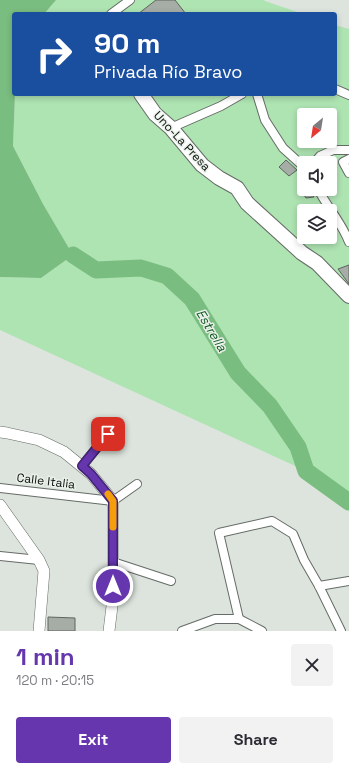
<!DOCTYPE html>
<html lang="en">
<head>
<meta charset="utf-8">
<style>
	body { margin:0; font-family:"Space Grotesk",sans-serif; background:#f2f2f3; color:#2b2b33; height:100vh; display:flex; flex-direction:column; font-size:15px; white-space:nowrap }
	* { box-sizing:border-box; margin:0 }
	p { font-size:13px; color:#7c7c81 }
	.icon { flex:none; width:22px; height:22px; fill:none; stroke:currentColor; stroke-width:2; stroke-linecap:round; stroke-linejoin:round }
	.map { position:relative; height:631px; overflow:hidden }
	.drawer { display:flex; flex-direction:column; background:#fff; flex:1 }
	.drawer>* { flex:none }
	.top-card { position:absolute; left:12px; top:12px; width:325px; height:84px; border-radius:4px; box-shadow:0 2px 6px #0003; background:#1a4fa0; color:#fff; overflow:hidden }
	.needle { width:26px; rotate:210deg }
	.fabs { position:absolute; left:297px; top:108px; display:grid; gap:8px }
	.fabs a { display:grid; place-items:center; width:40px; height:40px; border-radius:4px; background:#fff; box-shadow:0 2px 6px #0003; font-size:20px }
	.pin { position:absolute; display:grid; place-items:center; width:34px; height:34px; color:#fff; margin:-17px; border-radius:8px; box-shadow:0 2px 6px #0006 }
	.me { position:absolute; width:44px; margin:-22px; rotate:0deg; stroke-linejoin:round; filter:drop-shadow(0 0 3px #0008) }
	.turn { display:flex; align-items:center; gap:14px; height:84px; padding:0 16px; font-size:18px }
	.turn .icon { width:52px; height:52px; stroke-width:2.5 }
	.turn b { display:block; font-size:28px; line-height:34px }
	.round { display:grid; place-items:center; flex:none; width:42px; height:42px; border-radius:4px; background:#f2f2f3 }
	.summary { display:flex; align-items:center; justify-content:space-between; height:68px; padding:0 16px }
	h1 { font-size:24px; font-weight:600; line-height:30px; color:#6536ae }
	.button { display:flex; gap:8px; margin-top:auto; padding:8px 16px }
	.button a { flex:1; height:46px; border-radius:4px; background:#6536ae; color:#fff; font-size:16px; font-weight:600; line-height:46px; text-align:center }
	.button a+a { background:#f2f2f3; color:#2b2b33 }
	.map>svg:first-child { display:block }
	.green { fill:#aee3b2; fill-rule:evenodd }
	.water { fill:#7abd80 }
	.lines { fill:none; stroke-linecap:round; stroke-linejoin:round }
	.river { stroke:#7abd80; stroke-width:17 }
	.building { fill:#a6aca6; stroke:#5e645e }
	.street-casing { stroke:#656b66; stroke-width:10 }
	.secondary-casing { stroke:#656b66; stroke-width:12 }
	.highway-casing { stroke:#656b66; stroke-width:16 }
	.street { stroke:#fff; stroke-width:8 }
	.secondary { stroke:#fff; stroke-width:11 }
	.highway { stroke:#fff; stroke-width:14 }
	.route-casing { stroke:#422371; stroke-width:10 }
	.route { stroke:#6536ae; stroke-width:7 }
	.slow { stroke:#f59e0b; stroke-width:7 }
	.labels { text-anchor:middle; stroke-width:3; stroke-linejoin:round; paint-order:stroke }
	.street-label { font-size:12px; fill:#0b0d0b; stroke:#eaf1ea }
	.water-label { font-size:13px; font-style:italic; fill:#115a21; stroke:#eaf1ea }
</style>
</head>
<body>
<div class="map">
<svg width="349" height="631" viewBox="0 0 349 631">
	<rect width="100%" height="100%" fill="#dde4dd"/>
	<g class="green">
		<polygon points="56,0 264,0 265,1 303,14 44,14"/>
		<path d="M335 25 349 29V502L306 471 0 330V277L41 278 73 255 43 204 13 146 15 94H335ZM304 115H330V141H304ZM304 163H330V189H304ZM304 211H330V237H304Z"/>
	</g>
	<polygon class="water" points="0,0 56,0 44,14 14,14 15,94 13,146 43,204 73,255 41,278 0,277"/>
	<g class="lines">
		<polyline class="river" points="73,255 96,270 141,268 167,276 192,299 238,373 270,406 298,447 306,471 349,502"/>
	</g>
	<g class="building">
		<polygon points="156,0 175,0 186,14 138,14"/>
		<polygon points="286,160 297,170 289,176 279,167"/>
		<polygon points="300,189 310,189 314,197 306,198"/>
		<polygon points="349,265 349,284 338,269"/>
		<polygon points="48,617 75,618 75,631 48,631"/>
	</g>
	<g class="lines">
		<g class="street-casing">
			<g id="street">
				<polyline points="111,14 130,0"/>
				<polyline points="335,89 349,95"/>
				<polyline points="257,94 265,120 283,148 304,167"/>
				<polyline points="171,128 182,123 221,106 242,94"/>
				<polyline points="349,159 343,162 349,173"/>
				<polyline points="314,163 320,156 333,150 349,150"/>
				<path d="M318 189C327 207 342 223 349 242"/>
				<polyline points="82,466 108,434"/>
				<polyline points="0,488 113,501 137,484"/>
				<polyline points="0,556 39,560"/>
				<polyline points="113,562 171,581"/>
				<polyline points="319,586 349,581"/>
				<polyline points="239,619 219,533 272,521 293,534 304,560 319,586 341,631"/>
				<polyline points="182,631 215,619 239,619 262,631"/>
			</g>
		</g>
		<g class="secondary-casing">
			<g id="secondary">
				<polyline points="0,432 7,433 39,440 64,452 91,474 113,501 113,598 109,631"/>
				<polyline points="0,505 39,560 44,571 39,631"/>
			</g>
		</g>
		<g class="highway-casing">
			<polyline id="highway" points="141,94 155,114 171,128 202,165 219,178 237,188 247,203 302,253 317,263 349,296"/>
		</g>
		<use href="#street" class="street"/>
		<use href="#secondary" class="secondary"/>
		<use href="#highway" class="highway"/>
	</g>
	<g class="lines">
		<g class="route-casing">
			<polyline id="route" points="108,434 82,466 91,474 113,501 113,586"/>
		</g>
		<use href="#route" class="route"/>
		<polyline class="slow" points="108,494 113,501 113,527"/>
	</g>
	<g class="labels">
		<g class="street-label">
			<text transform="translate(182 141) rotate(47)" y="4">Uno-La Presa</text>
			<text transform="translate(46 481) rotate(7)" y="4">Calle Italia</text>
		</g>
		<g class="water-label">
			<text transform="translate(212 330) rotate(59)" y="5">Estrella</text>
		</g>
	</g>
</svg>
<div class="fabs">
<a><svg class="needle" viewBox="-14 -14 28 28"><path d="M0-13l5 13h-10z" fill="#e53935"/><path d="M0 13l5-13h-10z" fill="#7c7c81"/></svg></a>
<a><svg class="icon" aria-label="sound" viewBox="0 0 24 24"><path d="M4 9h4l5-4v14l-5-4H4zM17 9q2 3 0 6"/></svg></a>
<a><svg class="icon" aria-label="layers" viewBox="0 0 24 24"><path d="M12 4l9 5-9 5-9-5zM3 14l9 5 9-5"/></svg></a>
</div>
<div class="pin" style="left:108px;top:434px;background:#d93025"><svg class="icon" aria-label="arrive" viewBox="0 0 24 24"><path d="M6 21V4h12l-3 4 3 4H6"/></svg></div>
<svg class="me" style="left:113px;top:586px" viewBox="-20 -20 40 40"><circle r="17" fill="#6536ae" stroke="#fff" stroke-width="3"/><path d="M0-11L8 9 0 5-8 9z" fill="#fff"/></svg>
<div class="top-card">
<div class="turn"><svg class="icon" aria-label="right" viewBox="0 0 24 24"><path d="M7 20v-9h11M14 6l5 5-5 5"/></svg><div><b>90 m</b>Privada Río Bravo</div></div>
</div>
</div>
<section class="drawer">
<div class="summary"><div><h1>1 min</h1><p>120 m · 20:15</p></div><a class="round"><svg class="icon" aria-label="close" viewBox="0 0 24 24"><path d="M6 6l12 12M18 6L6 18"/></svg></a></div>
<div class="button"><a>Exit</a><a>Share</a></div>
</section>
</body>
</html>
